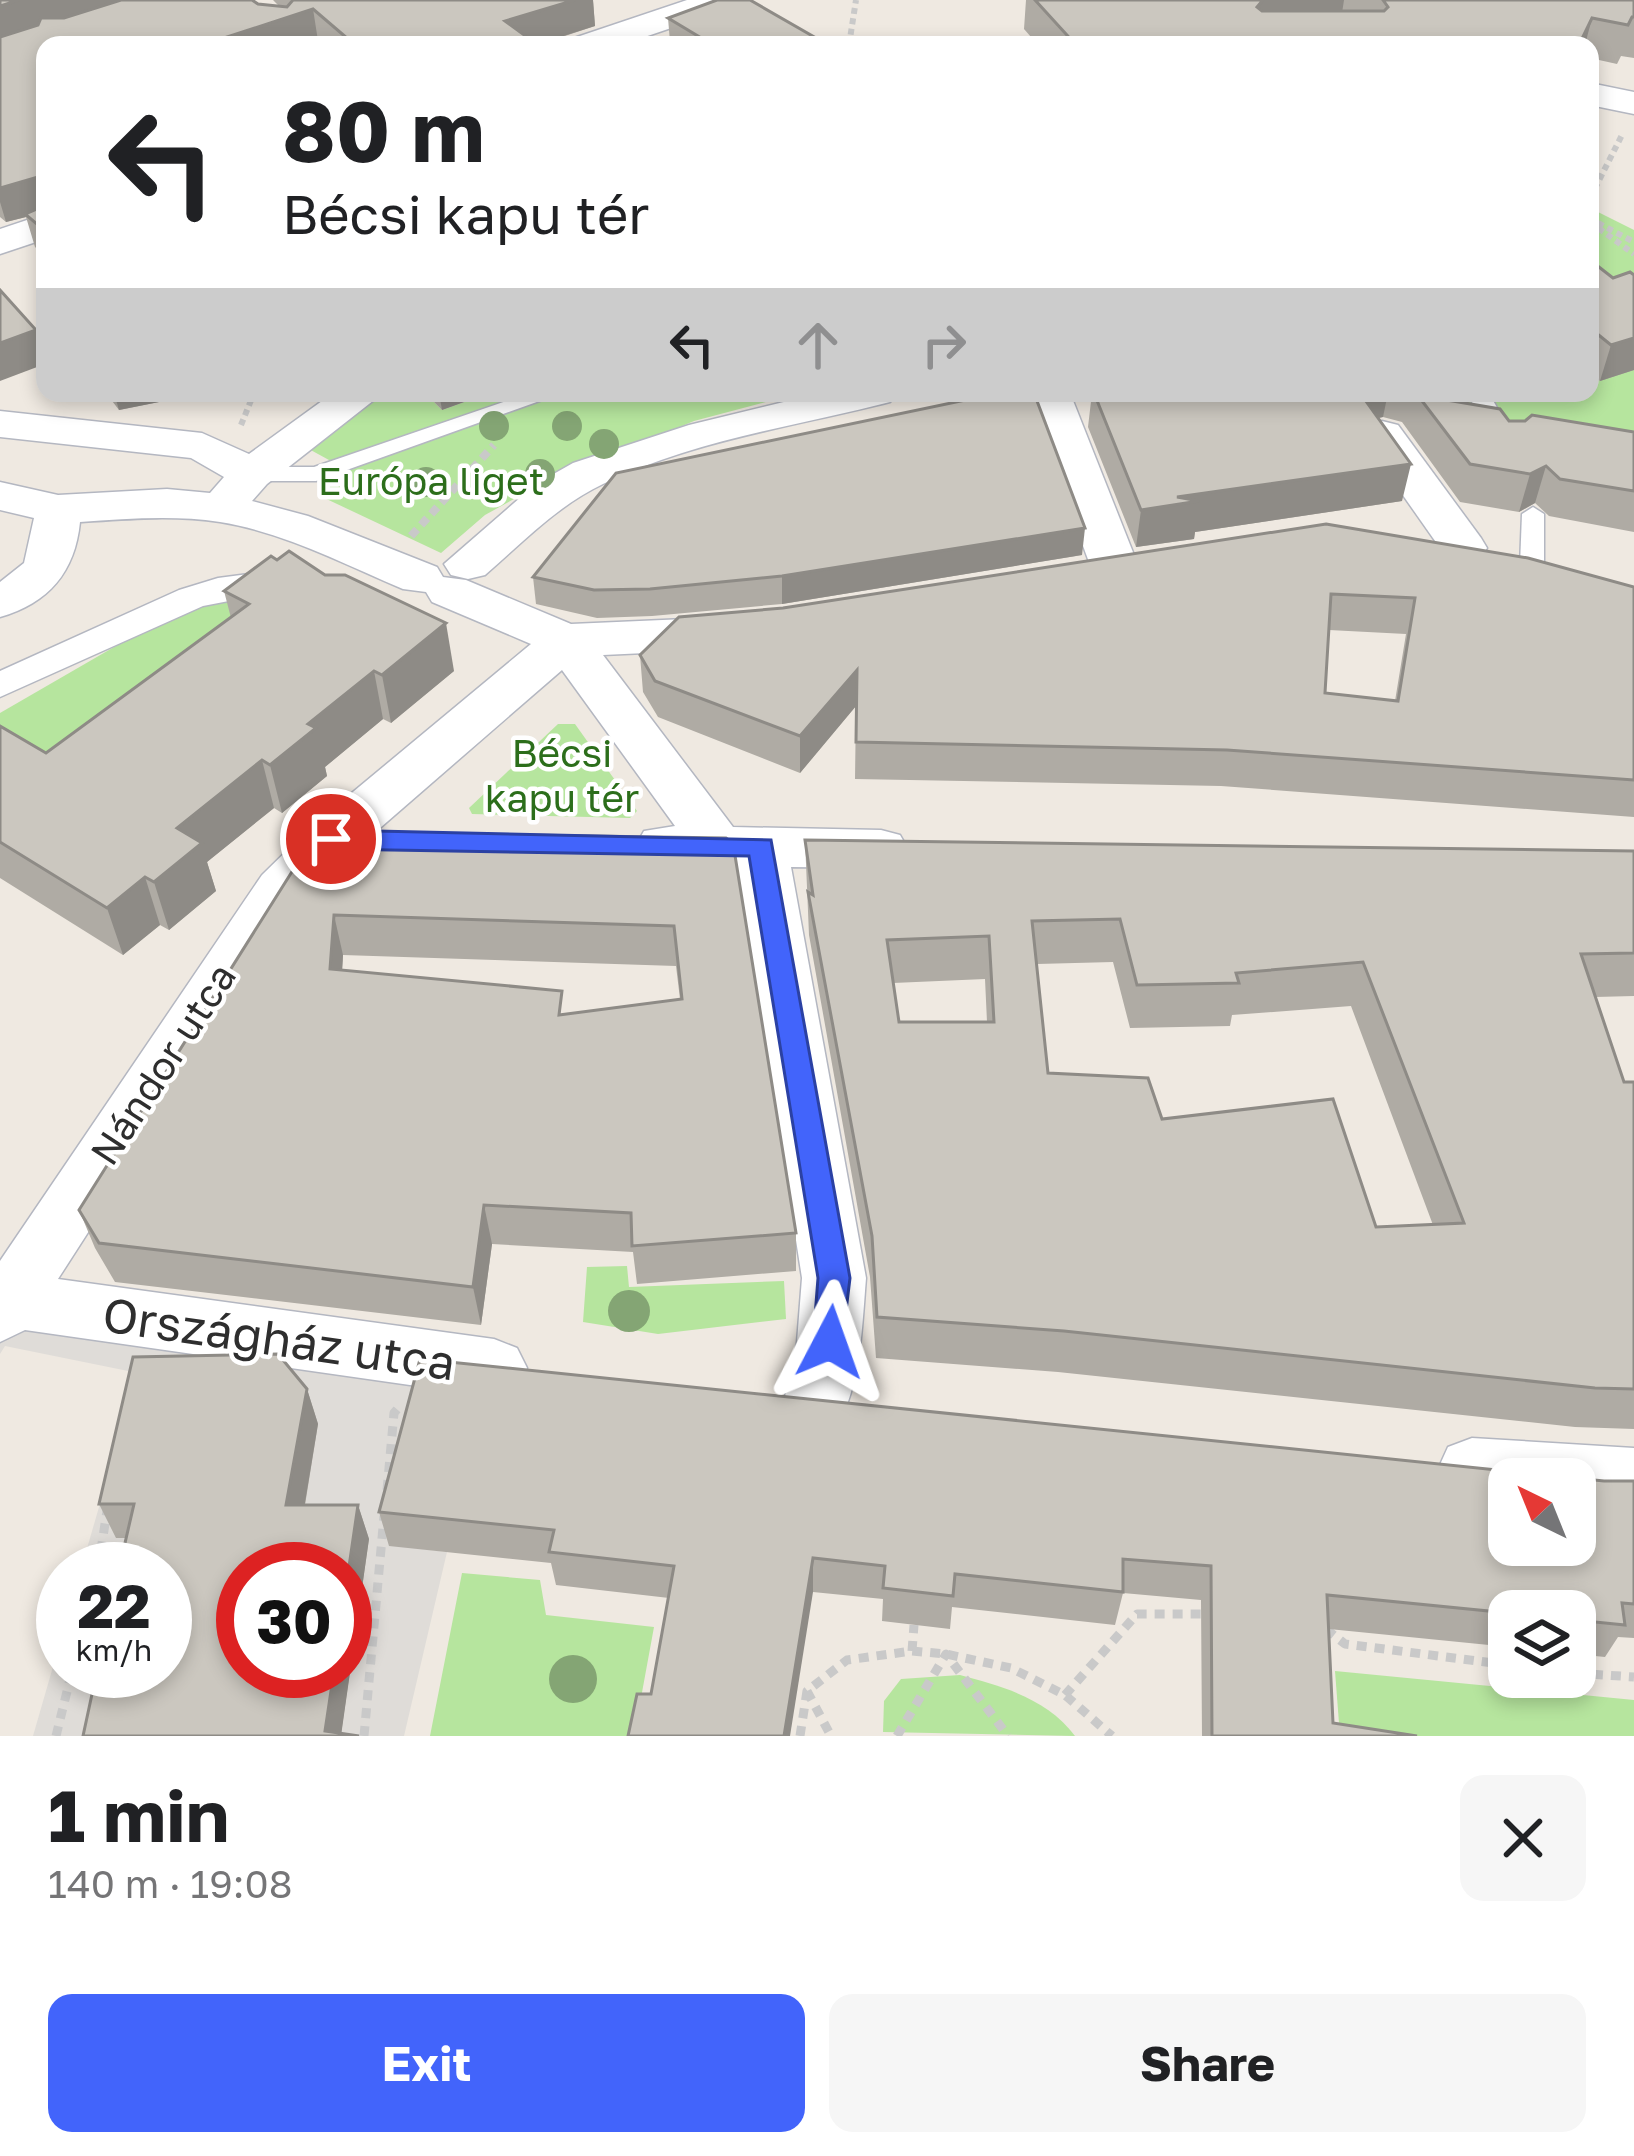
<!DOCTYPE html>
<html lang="en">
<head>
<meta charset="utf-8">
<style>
	body { margin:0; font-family:"Golos Text",sans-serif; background:#f6f6f6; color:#202124; height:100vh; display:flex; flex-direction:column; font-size:45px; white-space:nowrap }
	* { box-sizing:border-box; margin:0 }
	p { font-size:39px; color:#757577 }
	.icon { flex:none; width:66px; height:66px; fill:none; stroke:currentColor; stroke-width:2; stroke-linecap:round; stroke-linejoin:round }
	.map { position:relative; height:1736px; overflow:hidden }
	.panel { display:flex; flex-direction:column; background:#fff; flex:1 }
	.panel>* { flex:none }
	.guide { position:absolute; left:36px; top:36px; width:1563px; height:366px; border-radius:24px; box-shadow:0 6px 18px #0003; background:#fff; color:#202124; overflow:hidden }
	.needle { width:78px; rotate:317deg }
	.buttons { position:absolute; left:1488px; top:1458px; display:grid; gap:24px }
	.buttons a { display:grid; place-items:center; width:108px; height:108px; border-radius:24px; background:#fff; box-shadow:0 6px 18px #0003; font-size:60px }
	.speed { position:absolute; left:36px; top:1542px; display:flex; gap:24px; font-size:60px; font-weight:700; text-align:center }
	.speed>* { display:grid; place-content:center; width:156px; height:156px; border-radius:50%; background:#fff; box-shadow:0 6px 18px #0003; line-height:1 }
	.speed small { font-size:30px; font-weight:400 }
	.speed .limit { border:18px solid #d22; background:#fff; color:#111 }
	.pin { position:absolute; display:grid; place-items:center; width:102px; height:102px; color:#fff; margin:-51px; border:6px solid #fff; border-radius:50%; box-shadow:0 3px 12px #0007 }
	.me { position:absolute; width:132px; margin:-66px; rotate:4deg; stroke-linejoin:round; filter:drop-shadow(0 0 9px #0008) }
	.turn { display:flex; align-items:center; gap:42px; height:252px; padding:0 48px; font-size:54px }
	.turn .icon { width:156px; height:156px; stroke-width:2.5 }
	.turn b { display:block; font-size:84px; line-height:102px }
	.lanes { display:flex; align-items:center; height:114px; padding:0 48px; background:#0003; justify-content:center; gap:60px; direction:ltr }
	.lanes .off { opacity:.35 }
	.round { display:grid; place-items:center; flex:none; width:126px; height:126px; border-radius:24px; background:#f6f6f6 }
	.summary { display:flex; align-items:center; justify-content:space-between; height:204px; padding:0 48px }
	h1 { font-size:72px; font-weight:700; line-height:90px }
	.button { display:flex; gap:24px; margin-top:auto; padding:24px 48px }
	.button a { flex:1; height:138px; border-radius:24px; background:#4264fb; color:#fff; font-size:48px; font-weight:700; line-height:138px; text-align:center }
	.button a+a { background:#f6f6f6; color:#202124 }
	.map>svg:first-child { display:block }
	.green { fill:#b6e59e }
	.plaza { fill:#dfdcd8 }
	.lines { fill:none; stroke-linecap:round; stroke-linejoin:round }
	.service-casing { stroke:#b4b7c1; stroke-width:3 }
	.pedestrian-casing { stroke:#b4b7c1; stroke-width:3 }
	.minor-casing { stroke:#b4b7c1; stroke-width:3 }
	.path-far2 { stroke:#c9c9c9; stroke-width:6; stroke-dasharray:6 4.5; stroke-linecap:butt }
	.path-far1 { stroke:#c9c9c9; stroke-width:8; stroke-dasharray:9 6; stroke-linecap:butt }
	.path { stroke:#c9c9c9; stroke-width:9; stroke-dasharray:10 8; stroke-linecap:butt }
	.service { fill:#fff; fill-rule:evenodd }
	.pedestrian { fill:#fff; fill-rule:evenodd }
	.minor { fill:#fff; fill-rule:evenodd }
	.tree { fill:#84a574 }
	.wall { fill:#afaba4; fill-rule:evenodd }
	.shaded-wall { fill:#8e8b86 }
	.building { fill:#cbc7bf; stroke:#8e8b86; stroke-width:3; fill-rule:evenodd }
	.route { fill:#4264fb; stroke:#2b41a3; stroke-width:3 }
	.labels { text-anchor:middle; stroke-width:9; stroke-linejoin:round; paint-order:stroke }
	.park-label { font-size:39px; fill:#2c6e1b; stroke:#fff }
	.street-label { font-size:39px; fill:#2e2e2e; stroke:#fff }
	.near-street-label { font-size:48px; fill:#2e2e2e; stroke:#fff }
</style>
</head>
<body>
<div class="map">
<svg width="1634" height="1736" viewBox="0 0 1634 1736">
	<rect width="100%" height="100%" fill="#efe9e1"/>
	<g class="green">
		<polygon points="1590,208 1634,230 1634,471 1390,393 1590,393"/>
		<polygon points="377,393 425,393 442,410 489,393 800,393 694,421 623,451 603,450 485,515 441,553 318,495 329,460 307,448"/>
		<polygon points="273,585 111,765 0,764 0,713 185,606"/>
		<polygon points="558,724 575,724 637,811 630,818 472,814 469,808"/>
		<polygon points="627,1266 629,1287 784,1281 786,1319 658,1334 583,1322 587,1267"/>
		<polygon points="462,1573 540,1580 546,1615 654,1627 634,1736 430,1736"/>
		<polygon points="1335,1671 1634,1700 1634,1736 1340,1736"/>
		<path d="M960 1675C1002 1686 1048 1699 1075 1736L883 1732 884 1701 901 1679Z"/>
	</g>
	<g class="plaza">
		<polygon points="0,1297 442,1362 390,1545 447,1552 404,1736 341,1736 369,1540 299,1539 318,1424 116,1537 150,1538 143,1569 81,1569 138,1373 5,1346 0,1354"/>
		<polygon points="63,1632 63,1671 122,1671 108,1736 33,1736"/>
	</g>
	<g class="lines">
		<g class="service-casing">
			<g id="service">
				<polygon points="530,393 562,393 316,481 251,481 240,474 251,467 314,467"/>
				<polygon points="1467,393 1489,393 1513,437 1510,442 1494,442"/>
				<polygon points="1533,507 1544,514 1544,565 1532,573 1520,565 1522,514"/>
			</g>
		</g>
		<g class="pedestrian-casing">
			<polygon id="pedestrian" points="279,570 291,573 296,581 291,589 203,606 0,697 0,671 179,590 218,578"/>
		</g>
		<g class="minor-casing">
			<g id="minor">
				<polygon points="687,0 738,0 733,7 621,45 568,45 574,38"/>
				<polygon points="1590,83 1634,92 1634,114 1590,105"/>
				<polygon points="45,214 45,239 0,254 0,229"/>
				<path d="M333 393H383L267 484 252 501 308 516 437 567 443 577 466 580 571 624 731 617 748 622 755 633 748 644 731 649 603 655 733 827 881 830 900 835 908 849 900 863 881 868 791 867 866 1278C862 1327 861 1377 840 1422L817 1431 794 1422 784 1401 797 1342 802 1278 737 866 663 864 644 859 636 845 644 831 675 826 562 670 350 854 300 903 58 1279 494 1339 517 1348 527 1368 517 1388 494 1397 25 1330 0 1342V1261L262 875 312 826 531 644 432 602 426 592 403 589C344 564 283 532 220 522 173 515 127 519 80 522 75 572 49 603 0 617V582L24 563 34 518 0 510V482L58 495 167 489 210 493 224 477 191 458 0 437V411L202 433 249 454Z"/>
				<path d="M821 393H897L890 402C796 426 691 441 603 484 558 505 522 543 485 575L468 579 451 575 444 564 536 484 573 463 689 425Z"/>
				<polygon points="1026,393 1070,393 1140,570 1133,581 1116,585 1099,581 1092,570"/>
				<polygon points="1382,421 1398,425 1481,538 1487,548 1481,558 1464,563 1447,558 1360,434 1366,425"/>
				<polygon points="1472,1438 1634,1448 1634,1510 1575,1506 1575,1479 1509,1479 1509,1502 1472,1500 1448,1491 1438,1469 1448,1447"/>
			</g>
		</g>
		<g class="path-far2">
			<polyline points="849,45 856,0"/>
			<polyline points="1590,198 1622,135"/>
			<polyline points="1590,222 1634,254"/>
			<polyline points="1598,223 1634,242"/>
			<polyline points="241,425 254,393"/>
		</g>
		<polyline class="path-far1" points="411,536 494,445"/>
		<g class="path">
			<polyline points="387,1490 394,1413 400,1406"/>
			<polyline points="98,1569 107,1511"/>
			<polyline points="40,1628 63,1634"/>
			<polyline points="1326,1629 1345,1644 1509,1665"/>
			<polyline points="912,1651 914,1625"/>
			<polyline points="1575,1673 1634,1677"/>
			<polyline points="807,1691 831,1736"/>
			<polyline points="1065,1695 1137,1614 1201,1614"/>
			<polyline points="56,1736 72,1671"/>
			<polyline points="364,1736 384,1516"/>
			<polyline points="800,1736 807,1691 847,1660 912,1651 946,1654 1011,1668 1065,1695 1112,1736"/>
			<polyline points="897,1736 946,1654 1008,1736"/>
		</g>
		<use href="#service" class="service"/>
		<use href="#pedestrian" class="pedestrian"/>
		<use href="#minor" class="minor"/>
	</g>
	<g class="tree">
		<circle cx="494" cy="426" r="15"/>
		<circle cx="567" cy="426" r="15"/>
		<circle cx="604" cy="444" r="15"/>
		<circle cx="540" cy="474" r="15"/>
		<circle cx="426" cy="482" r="15"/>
		<circle cx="629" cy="1311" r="21"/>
		<circle cx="573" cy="1679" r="24"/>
	</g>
	<g class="wall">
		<polygon points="0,0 258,4 279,6 273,0 593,0 595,26 538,45 323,45 318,41 45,45 45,256 35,247 26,217 6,222 0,217"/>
		<polygon points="1026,0 1634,0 1634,58 1621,56 1617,64 1590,58 1590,45 1038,45 1024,29"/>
		<polygon points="668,18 816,45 675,45 670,42"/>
		<polygon points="1590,260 1613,278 1634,275 1634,370 1600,381 1590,373"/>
		<polygon points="106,393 204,393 119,410"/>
		<polygon points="425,393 489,393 442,410"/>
		<polygon points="1092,393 1441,393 1447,400 1509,421 1634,432 1634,532 1549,516 1535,503 1519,512 1460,502 1402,422 1383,417 1378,418 1402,501 1195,532 1194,539 1136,547 1088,427"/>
		<polygon points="1082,555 782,604 652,616 597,618 536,604 533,577"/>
		<polygon points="277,560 454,671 391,723 383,719 325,767 327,776 282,813 274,808 207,862 216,891 169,930 160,925 123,955 0,878 0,726 46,753 231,618 224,591"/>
		<path d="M1634 587V817L1221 786 855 779 856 706 800 773 658 717 643 692 640 655 783 608ZM1329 630 1406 634 1395 701 1325 693Z"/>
		<path d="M726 838 796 1233V1271L637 1284 633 1252 492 1244 481 1325 115 1282 95 1248 79 1210 300 859ZM343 955 676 966 680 999 565 1015 342 970Z"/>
		<path d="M805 840 1634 851V996L1595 997 1624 1082H1634V1429L1575 1427 1058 1372 876 1358 870 1277 809 935ZM1113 962 1130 1028 1230 1026 1232 1015 1351 1006 1433 1225 1376 1227 1162 1119 1048 1073 1037 964ZM985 979 987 1022H899L893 983Z"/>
		<polygon points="307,1389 318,1424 305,1505 358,1505 369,1539 341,1734 83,1736 126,1538 116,1538 99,1504"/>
		<polygon points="1604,1481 1634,1481 1634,1638 1618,1637 1605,1657 1575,1654 1575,1611 1509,1611 1509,1647 1329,1629 1333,1723 1417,1736 1202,1736 1201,1600 1123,1593 1115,1625 952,1607 950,1629 882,1621 883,1599 813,1592 651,1694 669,1598 556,1585 551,1563 389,1546 379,1512"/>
	</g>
	<g class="shaded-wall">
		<polygon points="19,0 129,0 0,40 0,6"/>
		<polygon points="575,0 593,0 595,26 535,45 505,21"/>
		<polygon points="1263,0 1344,0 1340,26 1262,34 1257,7"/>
		<polygon points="313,9 318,41 306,45 222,45 221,39"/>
		<polygon points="1592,18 1585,45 1579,45"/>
		<polygon points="816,38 816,45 798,45"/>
		<polygon points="38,177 45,211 25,214 26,217 6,222 0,202 0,188"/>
		<polygon points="36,330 45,364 0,381 0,343"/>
		<polygon points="1634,338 1634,370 1600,381 1611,345"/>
		<polygon points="114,393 204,393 119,410"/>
		<polygon points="439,393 489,393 442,410"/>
		<polygon points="1366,393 1388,393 1383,417 1365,421 1363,397"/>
		<polygon points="1411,464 1402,501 1195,532 1194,539 1136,547 1141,510 1177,497"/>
		<polygon points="1546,466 1535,503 1519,512 1530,474"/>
		<polygon points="1085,528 1082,555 782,604 782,576"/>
		<polygon points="446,623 454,671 391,723 382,675"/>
		<polygon points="857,670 856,706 800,773 800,736"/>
		<polygon points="374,671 383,719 325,767 327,776 282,813 270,765 308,724"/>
		<polygon points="262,760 274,808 207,862 216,891 169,930 154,882 177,828"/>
		<polygon points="145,877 160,925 123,955 107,908"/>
		<polygon points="334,915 343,955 340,1009 330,969"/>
		<polygon points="484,1205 492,1244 481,1325 473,1287"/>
		<polygon points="307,1389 318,1424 299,1539 286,1505"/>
		<polygon points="358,1505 369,1539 341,1736 325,1731 334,1671 345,1671 345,1594"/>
		<polygon points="813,1558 813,1592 790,1736 784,1736"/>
	</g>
	<g class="building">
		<polygon points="0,0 19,0 0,6"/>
		<polygon points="121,0 252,0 258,4 287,7 293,0 575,0 505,21 538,45 355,45 313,9 221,39 227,45 45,45 45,231 25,214 39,208 38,177 0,188 0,37 38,25 41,18 64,18"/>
		<polygon points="717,0 750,0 816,38 798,45 713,45 668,18"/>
		<polygon points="1035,0 1263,0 1257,7 1262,11 1384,11 1388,7 1383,0 1634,0 1634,17 1632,17 1628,25 1592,18 1579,45 1076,45"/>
		<polygon points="1590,260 1613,278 1630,272 1634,275 1634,338 1611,345 1590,328"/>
		<polygon points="0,290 36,330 0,343"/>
		<polygon points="999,393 1034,393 1085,528 782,576 650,589 594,590 533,577 616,473"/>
		<polygon points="1094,393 1366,393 1363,397 1411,464 1177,497 1199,501 1141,510"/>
		<polygon points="1416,393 1441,393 1447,400 1500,409 1509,421 1525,421 1532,415 1634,432 1634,491 1560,479 1546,466 1530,474 1470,464"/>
		<path d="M1326 524 1528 558 1634 587V780L1227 750 856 742 857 670 800 736 655 681 640 655 679 617 783 608ZM1331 594 1415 598 1398 701 1325 693Z"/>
		<polygon points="289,551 325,575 345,575 446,623 382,675 374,671 308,724 316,728 270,765 262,760 177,828 202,843 154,882 145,877 107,908 0,842 0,726 46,753 249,604 224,591 271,556 277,560"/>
		<path d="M329 832 726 838 733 843 796 1233 632 1246 631 1213 484 1205 473 1287 99 1243 79 1210 300 859ZM334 915 674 926 682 999 559 1015 562 991 330 969Z"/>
		<path d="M805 840 1634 851V953L1581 954 1624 1082H1634V1389L1595 1388 1064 1331 877 1317 872 1236 808 892 813 895ZM1120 919 1137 985 1239 983 1236 973 1363 962 1464 1223 1376 1227 1333 1099 1162 1119 1148 1078 1048 1073 1032 921ZM989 936 994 1022H899L887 940Z"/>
		<polygon points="278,1354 307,1389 286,1505 358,1505 345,1594 345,1569 243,1569 243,1671 334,1671 325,1731 359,1736 83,1736 97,1671 165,1671 165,1569 119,1569 134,1504 99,1504 133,1357"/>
		<path d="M420 1359 1604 1481H1634V1604L1622 1603 1625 1625 1575 1620V1611H1509V1613L1327 1595 1333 1723 1417 1736H1212L1211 1566 1123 1559V1592L955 1574 953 1596 883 1588 885 1566 813 1558 784 1736H628L637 1694H651L674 1566 549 1552 554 1530 379 1512ZM1509 1479H1575V1545H1509Z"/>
	</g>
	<polygon class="route" points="331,830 771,840 850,1278 841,1352 830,1356 818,1352 813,1342 818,1278 749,856 331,849 318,839"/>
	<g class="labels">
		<g class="park-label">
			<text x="431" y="495">Európa liget</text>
			<text x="562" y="767">Bécsi<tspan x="562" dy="45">kapu tér</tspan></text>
		</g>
		<g class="street-label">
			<text transform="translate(163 1064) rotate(-57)" y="14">Nándor utca</text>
		</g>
		<g class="near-street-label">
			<text transform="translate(279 1339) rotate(8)" y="17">Országház utca</text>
		</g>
	</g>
</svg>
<div class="buttons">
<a><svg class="needle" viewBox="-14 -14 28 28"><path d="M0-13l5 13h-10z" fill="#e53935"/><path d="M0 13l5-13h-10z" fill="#757577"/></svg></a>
<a><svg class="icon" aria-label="layers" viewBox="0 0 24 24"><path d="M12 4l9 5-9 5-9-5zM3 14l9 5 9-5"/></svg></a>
</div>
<div class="speed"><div>22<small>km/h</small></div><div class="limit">30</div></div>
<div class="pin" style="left:331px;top:839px;background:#d93025"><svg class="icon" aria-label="arrive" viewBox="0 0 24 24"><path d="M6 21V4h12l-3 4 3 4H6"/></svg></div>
<svg class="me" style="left:830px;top:1342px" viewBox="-20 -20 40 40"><path d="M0-17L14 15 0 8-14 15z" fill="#4264fb" stroke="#fff" stroke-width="4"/></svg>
<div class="guide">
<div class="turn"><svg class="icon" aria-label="left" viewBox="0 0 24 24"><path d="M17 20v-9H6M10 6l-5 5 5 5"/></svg><div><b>80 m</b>Bécsi kapu tér</div></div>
<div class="lanes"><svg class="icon" aria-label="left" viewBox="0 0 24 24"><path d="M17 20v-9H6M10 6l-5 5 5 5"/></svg><svg class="icon off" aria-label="ahead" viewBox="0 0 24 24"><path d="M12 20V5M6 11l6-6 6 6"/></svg><svg class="icon off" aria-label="right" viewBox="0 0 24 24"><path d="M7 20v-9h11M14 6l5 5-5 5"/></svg></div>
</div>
</div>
<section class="panel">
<div class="summary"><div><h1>1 min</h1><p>140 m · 19:08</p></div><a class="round"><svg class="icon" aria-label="close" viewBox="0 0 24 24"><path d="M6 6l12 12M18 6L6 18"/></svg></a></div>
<div class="button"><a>Exit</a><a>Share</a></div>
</section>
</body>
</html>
